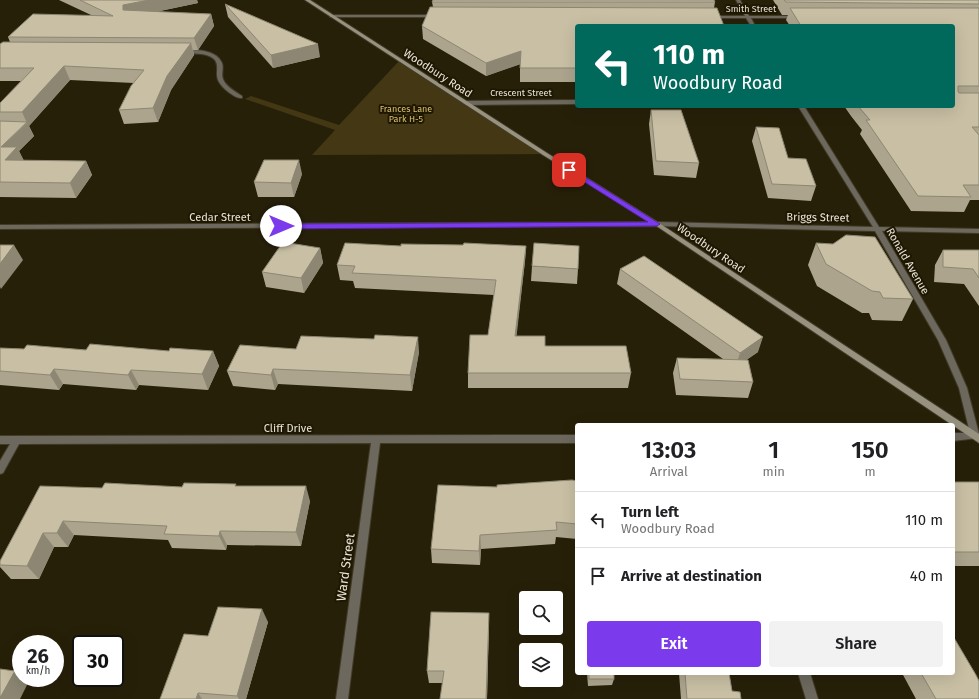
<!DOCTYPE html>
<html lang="en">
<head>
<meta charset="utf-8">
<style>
	body { margin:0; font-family:"Fira Sans",sans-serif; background:#f2f2f2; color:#202124; height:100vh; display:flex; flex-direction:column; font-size:15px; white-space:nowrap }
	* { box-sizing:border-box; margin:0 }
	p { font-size:13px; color:#757577 }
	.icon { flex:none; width:22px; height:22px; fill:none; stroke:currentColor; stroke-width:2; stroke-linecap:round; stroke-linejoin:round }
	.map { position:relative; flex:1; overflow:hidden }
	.details { position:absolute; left:575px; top:423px; width:380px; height:252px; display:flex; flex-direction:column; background:#fff; border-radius:4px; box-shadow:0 4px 16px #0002 }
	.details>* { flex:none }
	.guide { position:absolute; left:575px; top:24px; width:380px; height:84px; border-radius:4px; box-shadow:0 4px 16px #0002; background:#00695c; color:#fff; overflow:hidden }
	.controls { position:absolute; left:519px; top:591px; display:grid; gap:8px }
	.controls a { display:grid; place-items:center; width:44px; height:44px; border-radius:4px; background:#fff; box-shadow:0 4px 16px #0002; font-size:20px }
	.speed { position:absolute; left:12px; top:635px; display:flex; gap:8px; font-size:20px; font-weight:700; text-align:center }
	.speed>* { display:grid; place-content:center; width:52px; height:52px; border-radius:50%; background:#fff; box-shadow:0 4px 16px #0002; line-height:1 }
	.speed small { font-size:10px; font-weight:400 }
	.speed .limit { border:2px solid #111; border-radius:6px; background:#fff; color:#111 }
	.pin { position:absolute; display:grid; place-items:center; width:34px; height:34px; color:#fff; margin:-17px; border-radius:8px; box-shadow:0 2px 6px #0006 }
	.me { position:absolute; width:44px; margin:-22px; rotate:90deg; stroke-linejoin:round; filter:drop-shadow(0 0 3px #0008) }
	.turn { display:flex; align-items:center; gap:14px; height:84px; padding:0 12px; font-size:18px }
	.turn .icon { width:52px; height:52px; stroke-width:2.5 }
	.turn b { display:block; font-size:28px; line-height:34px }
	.eta { display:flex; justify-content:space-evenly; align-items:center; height:68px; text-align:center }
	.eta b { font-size:24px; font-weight:600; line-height:28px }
	.button { display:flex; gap:8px; margin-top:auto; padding:8px 12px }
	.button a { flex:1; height:46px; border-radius:4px; background:#7c3aed; color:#fff; font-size:16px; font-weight:600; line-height:46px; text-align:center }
	.button a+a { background:#f2f2f2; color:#202124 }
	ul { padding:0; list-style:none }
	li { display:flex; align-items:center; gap:12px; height:56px; padding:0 12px; border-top:1px solid #e0e0e0 }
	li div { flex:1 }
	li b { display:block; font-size:15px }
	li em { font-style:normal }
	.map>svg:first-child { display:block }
	.green { fill:#433714 }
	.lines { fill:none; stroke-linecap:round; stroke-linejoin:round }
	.minor-casing { stroke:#423b26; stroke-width:2 }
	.secondary-casing { stroke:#423b26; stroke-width:2 }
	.minor { fill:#6c685e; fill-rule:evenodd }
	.secondary { fill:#979180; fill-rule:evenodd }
	.wall { fill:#aca48d }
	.shaded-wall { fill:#8c8673 }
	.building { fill:#c8bfa4; stroke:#8c8673 }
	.route { fill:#7c3aed; stroke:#51269a }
	.labels { text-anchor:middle; stroke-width:4; stroke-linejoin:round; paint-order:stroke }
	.far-street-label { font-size:9px; fill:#e8e4d6; stroke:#1e1702 }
	.far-park-label { font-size:9px; fill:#ddc16c; stroke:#1e1702 }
	.street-label { font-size:11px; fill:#e8e4d6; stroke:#1e1702 }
	.near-street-label { font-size:13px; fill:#e8e4d6; stroke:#1e1702 }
</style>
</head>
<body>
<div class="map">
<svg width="979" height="699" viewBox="0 0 979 699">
	<rect width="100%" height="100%" fill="#272009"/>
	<polygon class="green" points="400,60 545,154 312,155 335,130 245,99 251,96 339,125"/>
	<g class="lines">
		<g class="minor-casing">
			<g id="minor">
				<polygon points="736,0 740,0 749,16 797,16 799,17 797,18 751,18 755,26 751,26 746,18 710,18 708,17 710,16 745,16"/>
				<polygon points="330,15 437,15 439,16 437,17 330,17"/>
				<path d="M181 51C194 49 216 49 222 63 224 68 221 74 223 79 225 86 236 92 242 96V98C235 99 221 87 218 80 215 73 220 65 214 59 206 52 192 54 183 53L181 52Z"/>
				<polygon points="577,100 577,104 466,105 463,103 466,101"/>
				<polygon points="798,106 804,106 879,227 979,229 979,233 882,231 946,340 967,388 979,434 978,438 953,441 953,433 970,433 959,388 938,340 875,231 657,226 0,229 0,225 657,222 873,227"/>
				<polygon points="577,435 577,443 380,443 348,699 336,699 371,443 19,444 3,473 0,474 0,461 10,444 0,444 0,436"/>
				<polygon points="798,673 810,673 818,699 806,699"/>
			</g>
		</g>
		<g class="secondary-casing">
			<polygon id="secondary" points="305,0 310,0 547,153 659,223 979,434 979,443 655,225 543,155"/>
		</g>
		<use href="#minor" class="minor"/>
		<use href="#secondary" class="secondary"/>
	</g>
	<g class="wall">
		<polygon points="59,0 197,0 198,3 155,12 211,14 214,26 198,50 193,50 194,55 171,90 158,122 124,124 119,110 134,83 70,80 29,126 34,136 19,151 24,161 86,161 92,175 76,198 0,197 0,103 21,81 0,81 0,44 10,42 8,37 91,15"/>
		<polygon points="773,0 979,0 979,200 970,200 964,212 911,211 860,134 862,130 851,116 844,106 953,106 953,26 790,26 786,20 788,15 782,15"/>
		<polygon points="432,2 715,2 714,8 577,26 577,82 520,82 520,64 486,76 423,39 422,26 433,7"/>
		<polygon points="225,4 320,57 273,68 228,17"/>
		<polygon points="651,110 699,163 696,178 654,175 649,124"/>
		<polygon points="756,127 788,158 816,186 811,201 768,198 752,141"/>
		<polygon points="302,174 294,197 258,197 254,182"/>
		<polygon points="816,243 913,299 902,321 872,320 869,313 862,313 817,286 808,265"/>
		<polygon points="401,246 526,246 525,261 516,336 631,373 628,388 468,388 468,373 488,335 494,295 355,288 353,281 340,280 337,265"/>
		<polygon points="320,248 323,263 304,293 266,287 262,272"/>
		<polygon points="943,250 979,250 979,306 964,284 934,282 935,265"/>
		<polygon points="532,266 578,269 577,284 531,281"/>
		<polygon points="620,269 758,352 746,360 753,382 748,398 676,395 673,373 677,358 723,359 617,284"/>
		<polygon points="0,348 24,349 169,351 213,351 219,366 208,390 139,385 136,390 63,384 59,390 0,385"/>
		<polygon points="296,349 419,352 412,391 278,384 275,390 233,386 227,371"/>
		<polygon points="577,481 577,539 556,537 555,544 481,549 480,565 432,563 431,549 497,487"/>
		<rect x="953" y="482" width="26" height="84"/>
		<polygon points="237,486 310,501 301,546 227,545 226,550 172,548 168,540 74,535 68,547 54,547 39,579 11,579 0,567 0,561 102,488 182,487"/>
		<polygon points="268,622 246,699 160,699 208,636"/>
		<polygon points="489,626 487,699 440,699 443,683 429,683 427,671"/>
		<polygon points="587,673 614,673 614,679 612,685 588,686"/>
		<polygon points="679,673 729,673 732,691 741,699 681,699"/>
		<polygon points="902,673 953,673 979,699 916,699"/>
	</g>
	<g class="shaded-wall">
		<polygon points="149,0 197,0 198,3 127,18 123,10 123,5"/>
		<polygon points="211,14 214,26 198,50 194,38"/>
		<polygon points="191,43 194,55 171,90 158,122 153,108 167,76"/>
		<polygon points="318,44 320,57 273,68 271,55"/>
		<polygon points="521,51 521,64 486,76 486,63"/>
		<polygon points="64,66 70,80 29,126 34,136 19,151 24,161 5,160 1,147 27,123 22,112"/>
		<polygon points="299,160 302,174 294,197 291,183"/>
		<polygon points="86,161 92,175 76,198 70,183"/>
		<polygon points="14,245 23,260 1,289 0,287 0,264"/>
		<polygon points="526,246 525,261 515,350 515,336"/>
		<polygon points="320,248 323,263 304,293 301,278"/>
		<polygon points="418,337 419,352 412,391 410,375"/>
		<polygon points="763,337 758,352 735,368 740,353"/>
		<polygon points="213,351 219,366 208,390 202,374"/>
		<polygon points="54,369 63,384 59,390 50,375"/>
		<polygon points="273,369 278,384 275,390 271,375"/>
		<polygon points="131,370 139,385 136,390 128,375"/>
		<polygon points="306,486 310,501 301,546 296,532"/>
		<polygon points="63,521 74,535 68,547 57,533"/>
		<polygon points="220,531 227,545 226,550 219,536"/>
		<polygon points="43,533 54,547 39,579 27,566"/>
		<polygon points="480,535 481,549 480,565 479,551"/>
		<polygon points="262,609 268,622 246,699 239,699 237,696"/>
		<polygon points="489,613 487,699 486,699"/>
		<polygon points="15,671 21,677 21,678 22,678 28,683 20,699 0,699 0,698"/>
		<polygon points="198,693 202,699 196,699"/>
	</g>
	<g class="building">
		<polygon points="80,0 149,0 123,5 123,10 211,14 194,38 8,37 33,14 113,16"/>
		<polygon points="433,0 714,0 715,2 432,2"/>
		<polygon points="784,0 979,0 979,4 786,2"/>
		<polygon points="225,4 318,44 271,55"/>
		<polygon points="430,7 717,8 724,26 577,26 577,68 520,68 521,51 486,63 422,26"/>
		<polygon points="790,8 979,8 979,86 958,86 958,91 959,93 979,93 979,127 972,127 979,135 979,185 963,185 971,197 918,196 866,120 870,120 858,106 953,106 953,26 801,26"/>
		<polygon points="3,42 191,43 167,76 153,108 119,110 131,86 144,70 64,66 22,112 0,112 0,103 34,68 0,68 0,44"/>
		<polygon points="651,110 681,110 699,163 656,161"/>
		<polygon points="0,121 27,122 1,147 17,147 5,160 86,161 70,183 0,182"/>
		<polygon points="756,127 779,128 788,158 806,159 816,186 772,184"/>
		<polygon points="264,160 299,160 291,183 254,182"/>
		<polygon points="846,235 875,237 913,299 883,298 880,292 872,291 826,264 816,243 833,244"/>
		<polygon points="283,242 320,248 301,278 262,272"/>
		<polygon points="345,243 401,246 401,244 463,245 464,243 526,246 515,336 545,336 545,346 626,346 631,373 468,373 470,335 488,335 496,280 352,273 355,266 337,265"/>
		<polygon points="534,243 579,246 578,269 532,266"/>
		<polygon points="0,245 14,245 0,264"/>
		<polygon points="943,250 979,250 979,278 973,269 943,267"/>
		<polygon points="644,256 763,337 740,353 620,269"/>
		<polygon points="375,335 418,337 410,375 273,369 271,375 227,371 240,345 296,349 301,336 374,339"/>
		<polygon points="90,344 169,351 170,348 213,351 202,374 131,370 128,375 54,369 50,375 0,371 0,348 24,349 27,345 86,350"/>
		<polygon points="677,358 748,360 753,382 680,379"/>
		<polygon points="572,480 577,481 577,524 556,522 557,530 480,535 479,551 431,549 438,485 497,487 497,485"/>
		<rect x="953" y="482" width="26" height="70"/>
		<polygon points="105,483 182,487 184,483 236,484 235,486 306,486 296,532 220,531 219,536 164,534 167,526 63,521 57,533 43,533 27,566 0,565 0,561 40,486 102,488"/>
		<polygon points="218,607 262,609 237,696 198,693 196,699 160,699 184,634 208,636"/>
		<polygon points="431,612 489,613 486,699 440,699 444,671 427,671"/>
		<polygon points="953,636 976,675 979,681 979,699 936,699 921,673 953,673"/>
		<polygon points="0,669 15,671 0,698"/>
		<rect x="589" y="673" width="25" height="6"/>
		<polygon points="685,673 729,673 732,691 740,692 741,699 687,699"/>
	</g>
	<polygon class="route" points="569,167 660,224 657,226 281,229 277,226 281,224 648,222 567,171 567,168"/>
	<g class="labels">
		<g class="far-street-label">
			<text x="751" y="12">Smith Street</text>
			<text x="521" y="96">Crescent Street</text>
		</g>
		<g class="far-park-label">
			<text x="406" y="112">Frances Lane<tspan x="406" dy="10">Park H-5</tspan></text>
		</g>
		<g class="street-label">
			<text transform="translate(438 73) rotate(33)" y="4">Woodbury Road</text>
			<text x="220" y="221">Cedar Street</text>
			<text transform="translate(818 217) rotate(1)" y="4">Briggs Street</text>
			<text transform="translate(711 248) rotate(34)" y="4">Woodbury Road</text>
			<text transform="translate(908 261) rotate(60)" y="4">Ronald Avenue</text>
			<text x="288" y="432">Cliff Drive</text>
		</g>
		<g class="near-street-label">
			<text transform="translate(345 567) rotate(-82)" y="5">Ward Street</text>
		</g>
	</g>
</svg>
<div class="controls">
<a><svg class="icon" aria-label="search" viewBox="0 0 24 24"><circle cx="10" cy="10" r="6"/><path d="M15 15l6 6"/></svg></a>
<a><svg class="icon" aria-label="layers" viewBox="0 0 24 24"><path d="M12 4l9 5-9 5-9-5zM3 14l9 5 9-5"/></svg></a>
</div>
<div class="speed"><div>26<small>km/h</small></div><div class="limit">30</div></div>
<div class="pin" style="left:569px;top:170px;background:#d93025"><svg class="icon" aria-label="arrive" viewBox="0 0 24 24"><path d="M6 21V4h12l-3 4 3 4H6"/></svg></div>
<svg class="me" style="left:281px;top:226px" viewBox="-20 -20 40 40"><circle r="19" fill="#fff"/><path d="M0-13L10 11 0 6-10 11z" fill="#7c3aed"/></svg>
<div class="guide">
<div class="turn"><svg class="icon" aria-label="left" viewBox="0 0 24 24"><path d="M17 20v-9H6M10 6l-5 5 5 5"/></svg><div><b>110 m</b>Woodbury Road</div></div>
</div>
<section class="details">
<div class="eta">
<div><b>13:03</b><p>Arrival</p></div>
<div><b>1</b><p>min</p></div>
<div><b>150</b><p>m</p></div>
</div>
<ul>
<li><svg class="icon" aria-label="left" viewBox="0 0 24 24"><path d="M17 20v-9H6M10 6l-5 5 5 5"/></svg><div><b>Turn left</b><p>Woodbury Road</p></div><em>110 m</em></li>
<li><svg class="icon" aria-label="arrive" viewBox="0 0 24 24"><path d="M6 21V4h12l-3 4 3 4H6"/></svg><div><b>Arrive at destination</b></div><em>40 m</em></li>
</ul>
<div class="button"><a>Exit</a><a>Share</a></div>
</section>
</div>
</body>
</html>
